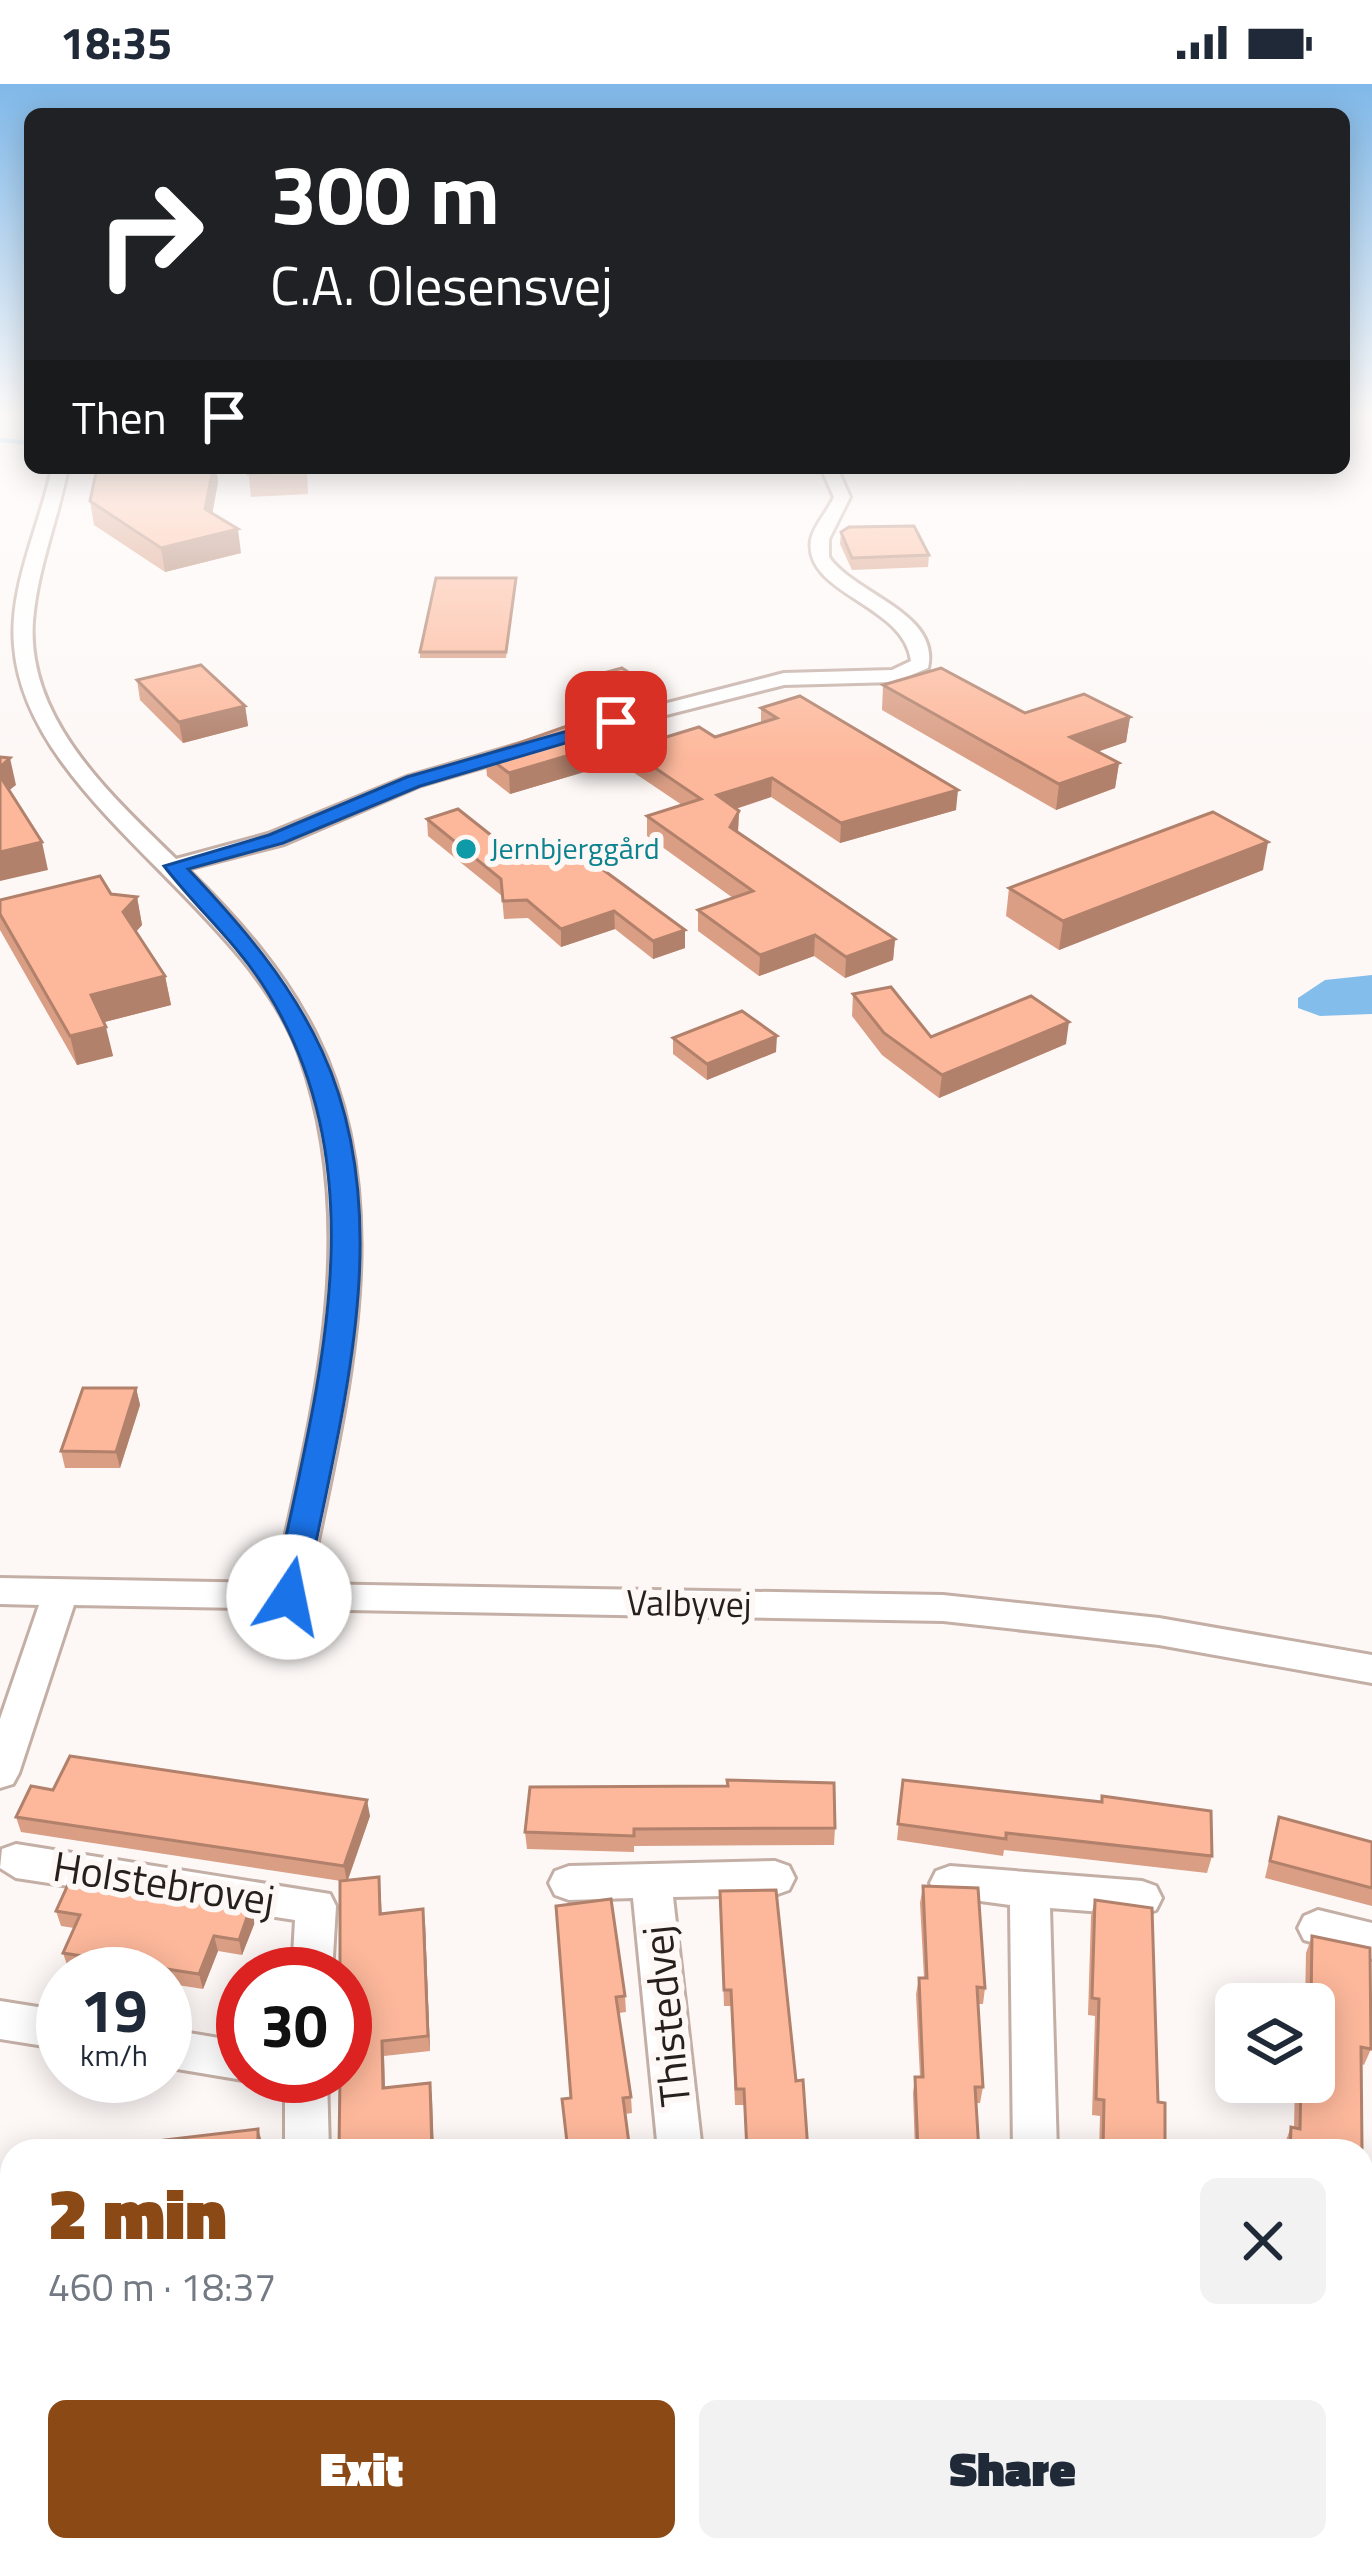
<!DOCTYPE html>
<html lang="en">
<head>
<meta charset="utf-8">
<style>
	body { margin:0; font-family:"Titillium Web",sans-serif; background:#f2f2f3; color:#1f2937; height:100vh; display:flex; flex-direction:column; font-size:45px; white-space:nowrap }
	* { box-sizing:border-box; margin:0 }
	p { font-size:39px; color:#747a83 }
	.icon { flex:none; width:66px; height:66px; fill:none; stroke:currentColor; stroke-width:2; stroke-linecap:round; stroke-linejoin:round }
	.map { position:relative; flex:1; overflow:hidden }
	.drawer { position:absolute; left:0px; top:2055px; width:1374px; height:423px; display:flex; flex-direction:column; background:#fff; border-radius:36px 36px 0 0; box-shadow:0 6px 30px #0003 }
	.drawer>* { flex:none }
	.guide { position:absolute; left:24px; top:24px; width:1326px; height:366px; border-radius:18px; box-shadow:0 6px 30px #0003; background:#202124; color:#fff; overflow:hidden }
	.tools { position:absolute; left:1215px; top:1899px; display:grid; gap:24px }
	.tools a { display:grid; place-items:center; width:120px; height:120px; border-radius:18px; background:#fff; box-shadow:0 6px 30px #0003; font-size:60px }
	.speed { position:absolute; left:36px; top:1863px; display:flex; gap:24px; font-size:60px; font-weight:700; text-align:center }
	.speed>* { display:grid; place-content:center; width:156px; height:156px; border-radius:50%; background:#fff; box-shadow:0 6px 30px #0003; line-height:1 }
	.speed small { font-size:30px; font-weight:400 }
	.speed .limit { border:18px solid #d22; background:#fff; color:#111 }
	.pin { position:absolute; display:grid; place-items:center; width:102px; height:102px; color:#fff; margin:-51px; border-radius:24px; box-shadow:0 6px 18px #0006 }
	.me { position:absolute; width:132px; margin:-66px; rotate:11deg; stroke-linejoin:round; filter:drop-shadow(0 0 9px #0008) }
	.turn { display:flex; align-items:center; gap:42px; height:252px; padding:0 48px; font-size:54px }
	.turn .icon { width:156px; height:156px; stroke-width:2.5 }
	.turn b { display:block; font-size:84px; line-height:102px }
	.then { display:flex; align-items:center; height:114px; padding:0 48px; background:#0003; gap:24px; font-size:45px }
	.round { display:grid; place-items:center; flex:none; width:126px; height:126px; border-radius:18px; background:#f2f2f3 }
	.headline { display:flex; align-items:center; justify-content:space-between; height:204px; padding:0 48px }
	h1 { font-size:72px; font-weight:800; line-height:90px; color:#8b4916 }
	.action { display:flex; gap:24px; margin-top:auto; padding:24px 48px }
	.action a { flex:1; height:138px; border-radius:18px; background:#8b4916; color:#fff; font-size:48px; font-weight:800; line-height:138px; text-align:center }
	.action a+a { background:#f2f2f3; color:#1f2937 }
	.status { display:flex; justify-content:space-between; align-items:center; height:84px; padding:0 60px; background:#fff; direction:ltr }
	.status svg { height:33px; fill:currentColor }
	.map>svg:first-child { display:block }
	.water { fill:#82bdeb }
	.lines { fill:none; stroke-linecap:round; stroke-linejoin:round }
	.stream { stroke:#82bdeb; stroke-width:4.5 }
	.minor-casing { stroke:#c4afa6; stroke-width:6 }
	.minor { fill:#fff; fill-rule:evenodd }
	.wall { fill:#da9e85 }
	.shaded-wall { fill:#b1816c }
	.building { fill:#fdb89b; stroke:#b1816c; stroke-width:3 }
	.route { fill:#1a73e8; stroke:#114b97; stroke-width:3 }
	.culture-dot { fill:#0f9aa8; stroke:#fdf8f6; stroke-width:4.5 }
	.labels { text-anchor:middle; stroke-width:12; stroke-linejoin:round; paint-order:stroke }
	.far-culture-label { font-size:30px; fill:#0d838f; stroke:#fdf8f6; text-anchor:start }
	.street-label { font-size:36px; fill:#271f1c; stroke:#fdf8f6 }
	.near-street-label { font-size:42px; fill:#271f1c; stroke:#fdf8f6 }
</style>
</head>
<body>
<div class="status"><b>18:35</b><svg viewBox="0 0 49 12"><path d="M0 12V9h3v3zM5 12V6h3v6zM10 12V3h3v9zM15 12V0h3v12zM26 1h20v11H26zM47 4h2v5h-2z"/></svg></div>
<div class="map">
<svg width="1372" height="2476" viewBox="0 0 1372 2476">
	<rect width="100%" height="100%" fill="#fdf8f6"/>
	<polygon class="water" points="1372,891 1372,930 1320,932 1298,924 1298,914 1325,896"/>
	<g class="lines">
		<polyline class="stream" points="0,356 30,359"/>
		<g class="minor-casing">
			<g id="minor">
				<path d="M52 384H68C58 435 37 485 33 537 26 636 112 712 176 775L268 750 407 693 609 634 784 589 892 586 911 577C905 520 803 510 811 456 814 441 828 427 834 413L821 384H837L850 413 829 455V473C854 510 941 529 928 584L895 598 784 601 623 642 421 701 284 760 187 785C238 835 284 887 316 951 401 1122 345 1323 309 1500L943 1511 1159 1534 1372 1571V1599L1159 1561 943 1537 74 1521 19 1689 13 1700 0 1704V1635L39 1521 0 1520V1494L275 1499C313 1325 362 1147 300 972 246 820 25 716 14 561 9 502 40 441 52 384Z"/>
				<polygon points="16,1760 330,1810 336,1822 332,1890 292,1890 295,1836 16,1794 0,1784 2,1765"/>
				<polygon points="775,1777 789,1782 795,1794 789,1806 775,1811 673,1813 702,2067 658,2067 633,1814 569,1816 555,1811 549,1799 555,1787 569,1782"/>
				<polygon points="950,1782 1142,1797 1156,1802 1162,1814 1156,1826 1142,1831 1050,1824 1057,2067 1013,2067 1010,1821 936,1811 930,1799 936,1787"/>
				<polygon points="1318,1826 1372,1839 1372,1875 1304,1856 1298,1844 1304,1832"/>
				<polygon points="0,1917 63,1927 63,1965 0,1955"/>
				<polygon points="165,1945 243,1958 243,1992 255,1992 243,1996 165,1983"/>
				<polygon points="285,1992 327,1992 329,2067 285,2067"/>
				<polygon points="1362,2208 1372,2210 1372,2256 1362,2254"/>
				<polygon points="12,2451 12,2466 56,2466 56,2476 6,2476"/>
				<polygon points="321,2466 371,2466 372,2476 322,2476"/>
				<polygon points="761,2466 811,2466 813,2476 763,2476"/>
				<polygon points="1222,2466 1272,2466 1275,2476 1225,2476"/>
			</g>
		</g>
		<use href="#minor" class="minor"/>
	</g>
	<g class="wall">
		<polygon points="97,384 216,384 218,398 212,429 241,469 165,488 94,441 90,417"/>
		<polygon points="248,384 307,384 308,410 251,413"/>
		<polygon points="841,448 929,471 928,483 852,486 840,460"/>
		<polygon points="516,494 506,574 420,574 420,568"/>
		<polygon points="137,596 245,622 248,642 183,659 140,616"/>
		<polygon points="578,596 655,606 655,617 609,629 578,607"/>
		<polygon points="883,601 1025,629 1130,633 1126,658 1097,668 1119,679 1115,704 1056,726 882,626"/>
		<polygon points="761,624 956,726 840,759 771,713 736,725 739,727 738,748 895,855 893,876 845,894 814,872 759,892 698,847 698,826 733,814 647,752 647,732 682,721 627,684 627,665 715,653 761,639"/>
		<polygon points="485,671 601,683 510,710 487,692"/>
		<polygon points="427,735 521,775 685,864 653,875 615,845 561,863 528,834 504,835 502,812 428,752"/>
		<polygon points="1263,786 1059,866 1006,832 1009,804"/>
		<polygon points="111,810 137,813 142,841 136,848 165,892 171,921 104,938 113,972 77,981 0,846 0,830"/>
		<polygon points="853,910 931,953 1066,960 939,1014 882,971 852,932"/>
		<polygon points="673,954 776,968 707,996 673,970"/>
		<polygon points="136,1304 140,1321 120,1384 65,1384 61,1367"/>
		<polygon points="903,1696 1101,1718 1102,1712 1212,1772 1207,1789 1004,1766 1003,1772 897,1756"/>
		<polygon points="530,1703 835,1744 834,1761 634,1762 634,1768 527,1765 525,1748"/>
		<polygon points="53,1706 370,1732 348,1796 379,1793 382,1829 423,1825 425,1840 430,1967 384,1972 385,2004 430,1999 434,2067 339,2067 341,1797 21,1748 16,1733"/>
		<polygon points="1279,1733 1372,1758 1372,1822 1265,1794"/>
		<polygon points="923,1802 985,1904 983,1920 978,1920 983,2003 980,2019 976,2019 979,2067 915,2067 913,2009 915,1993 920,1993 916,1910 919,1894 924,1894 920,1819"/>
		<polygon points="720,1807 796,1997 808,2067 746,2067 744,2021 735,2021 731,1922 724,1922"/>
		<polygon points="1095,1816 1158,2018 1165,2067 1099,2067 1100,2032 1092,2031 1095,1932 1088,1931 1091,1832"/>
		<polygon points="556,1822 625,1912 626,1928 619,1929 631,2013 632,2029 625,2030"/>
		<polygon points="56,1827 255,1838 242,1871 218,1867 203,1905 165,1899 165,1890 107,1890 68,1884 63,1869 74,1844 61,1842"/>
		<polygon points="1312,1852 1371,1965 1364,1981 1362,1980 1361,2067 1285,2067 1285,2059 1291,2043 1294,2044 1295,1998 1314,1998 1314,1920 1305,1920 1306,1869"/>
		<polygon points="1117,2466 1197,2466 1200,2476 1120,2476"/>
		<polygon points="1321,2466 1362,2466 1372,2476 1323,2476"/>
	</g>
	<g class="shaded-wall">
		<polygon points="213,384 216,384 218,398 209,448 205,425"/>
		<polygon points="238,445 241,469 165,488 161,464"/>
		<polygon points="655,606 655,617 609,629 609,618"/>
		<polygon points="245,622 248,642 183,659 179,638"/>
		<polygon points="1130,633 1126,658 1067,678 1070,653"/>
		<polygon points="600,662 601,683 510,710 509,689"/>
		<polygon points="10,674 16,701 2,712 0,702 0,683"/>
		<polygon points="1119,679 1115,704 1056,726 1059,700"/>
		<polygon points="772,694 771,713 716,731 717,711"/>
		<polygon points="958,706 956,726 840,759 841,739"/>
		<polygon points="739,727 738,747 729,763 730,743"/>
		<polygon points="42,758 48,786 0,797 0,768"/>
		<polygon points="1268,758 1263,786 1059,866 1063,837"/>
		<polygon points="137,813 142,841 128,856 123,828"/>
		<polygon points="614,827 615,845 561,863 561,845"/>
		<polygon points="685,846 685,864 653,875 653,857"/>
		<polygon points="815,851 814,872 759,892 760,871"/>
		<polygon points="895,855 893,876 845,894 846,873"/>
		<polygon points="165,892 171,921 97,940 91,911"/>
		<polygon points="1069,938 1066,960 939,1014 942,991"/>
		<polygon points="106,943 113,972 77,981 70,952"/>
		<polygon points="777,952 776,968 707,996 707,980"/>
		<polygon points="136,1304 140,1321 120,1384 116,1368"/>
		<polygon points="367,1716 370,1732 347,1798 344,1782"/>
		<polygon points="251,1822 255,1838 242,1871 239,1856"/>
		<polygon points="423,1825 425,1840 430,1967 428,1952"/>
		<polygon points="214,1852 218,1867 203,1905 199,1890"/>
		<polygon points="382,1957 384,1972 385,2019 383,2004"/>
		<polygon points="430,1999 432,2013 434,2067 432,2067"/>
		<polygon points="258,2045 263,2061 262,2067 258,2067"/>
		<polygon points="97,2466 113,2466 113,2469 90,2476 63,2476"/>
	</g>
	<g class="building">
		<polygon points="97,384 213,384 205,425 238,445 161,464 90,417"/>
		<polygon points="248,384 305,384 305,387 248,390"/>
		<polygon points="914,442 929,471 852,474 841,448 849,443"/>
		<polygon points="436,494 516,494 506,568 420,568"/>
		<polygon points="201,581 245,622 179,638 137,596"/>
		<polygon points="622,584 655,606 609,618 578,596"/>
		<polygon points="941,584 1025,629 1084,610 1130,633 1070,653 1119,679 1059,700 883,601"/>
		<polygon points="800,612 958,706 841,739 772,694 717,711 739,727 730,743 895,855 846,873 815,851 760,871 698,826 753,807 647,732 701,715 627,665 699,643 715,653 777,634 761,624"/>
		<polygon points="570,641 600,662 509,689 485,671"/>
		<polygon points="0,673 10,674 0,683"/>
		<polygon points="0,692 42,758 0,768"/>
		<polygon points="458,725 521,775 568,760 685,846 653,857 614,827 561,845 527,816 503,817 501,795 427,735"/>
		<polygon points="1213,728 1268,758 1063,837 1009,804"/>
		<polygon points="100,792 111,810 137,813 123,828 165,892 91,911 106,943 70,952 0,830 0,816"/>
		<polygon points="891,903 931,953 1031,912 1069,938 942,991 884,949 853,910"/>
		<polygon points="742,927 777,952 707,980 673,954"/>
		<polygon points="83,1304 136,1304 116,1368 61,1367"/>
		<polygon points="70,1672 367,1716 344,1782 16,1733 31,1702 53,1706"/>
		<polygon points="727,1696 834,1699 835,1744 634,1745 634,1752 525,1748 530,1703 728,1702"/>
		<polygon points="903,1696 1102,1718 1102,1712 1211,1727 1212,1772 1006,1749 1006,1755 898,1740"/>
		<polygon points="1279,1733 1372,1758 1372,1804 1270,1777"/>
		<polygon points="379,1793 380,1830 423,1825 428,1952 382,1957 383,2004 430,1999 432,2067 339,2067 340,1992 345,1992 345,1890 340,1890 340,1797"/>
		<polygon points="71,1794 251,1822 239,1856 214,1852 199,1890 63,1869 80,1831 56,1827"/>
		<polygon points="923,1802 978,1804 985,1904 977,1903 983,2003 975,2003 979,2067 918,2067 915,1993 923,1993 919,1894 927,1894"/>
		<polygon points="776,1806 796,1997 803,1996 808,2067 747,2067 744,2005 736,2005 731,1906 724,1906 720,1807"/>
		<polygon points="611,1815 625,1912 616,1913 631,2013 623,2014 630,2067 568,2067 562,2015 571,2014 556,1822"/>
		<polygon points="1095,1816 1152,1824 1158,2018 1165,2019 1165,2067 1103,2067 1104,2016 1096,2015 1099,1915 1092,1914"/>
		<polygon points="1312,1852 1370,1864 1371,1965 1361,1963 1362,2065 1353,2063 1353,2067 1290,2067 1291,2043 1300,2045 1301,1998 1314,1998 1314,1920 1311,1920"/>
		<polygon points="258,2045 258,2067 164,2067 164,2056"/>
		<polygon points="1362,2325 1372,2369 1372,2476 1333,2476 1331,2466 1362,2466"/>
		<polygon points="58,2466 97,2466 63,2476 58,2476"/>
		<polygon points="383,2466 491,2466 493,2476 384,2476"/>
		<polygon points="661,2466 733,2466 735,2476 663,2476"/>
		<polygon points="865,2466 936,2466 938,2476 866,2476"/>
		<polygon points="1126,2466 1197,2466 1200,2476 1128,2476"/>
	</g>
	<linearGradient id="sky" x2="0" y2="1"><stop stop-color="#7fb8e9"/><stop offset="0.49" stop-color="#fefcfb"/><stop offset="1" stop-color="#fefcfb" stop-opacity="0"/></linearGradient>
	<rect width="1372" height="676" fill="url(#sky)"/>
	<path class="route" d="M616 633 625 638 623 642 420 702 283 759 188 785C240 840 290 897 322 967 401 1139 338 1338 305 1513L300 1522H278L273 1513C314 1314 383 1097 268 909 239 861 198 826 164 782L269 751 407 693Z"/>
	<circle class="culture-dot" cx="466" cy="765" r="12"/>
	<g class="labels">
		<g class="far-culture-label">
			<text x="490" y="775">Jernbjerggård</text>
		</g>
		<g class="street-label">
			<text transform="translate(689 1519) rotate(1)" y="13">Valbyvej</text>
		</g>
		<g class="near-street-label">
			<text transform="translate(164 1799) rotate(9)" y="15">Holstebrovej</text>
			<text transform="translate(666 1932) rotate(-96)" y="15">Thistedvej</text>
		</g>
	</g>
</svg>
<div class="tools">
<a><svg class="icon" aria-label="layers" viewBox="0 0 24 24"><path d="M12 4l9 5-9 5-9-5zM3 14l9 5 9-5"/></svg></a>
</div>
<div class="speed"><div>19<small>km/h</small></div><div class="limit">30</div></div>
<div class="pin" style="left:616px;top:638px;background:#d93025"><svg class="icon" aria-label="arrive" viewBox="0 0 24 24"><path d="M6 21V4h12l-3 4 3 4H6"/></svg></div>
<svg class="me" style="left:289px;top:1513px" viewBox="-20 -20 40 40"><circle r="19" fill="#fff"/><path d="M0-13L10 11 0 6-10 11z" fill="#1a73e8"/></svg>
<div class="guide">
<div class="turn"><svg class="icon" aria-label="right" viewBox="0 0 24 24"><path d="M7 20v-9h11M14 6l5 5-5 5"/></svg><div><b>300 m</b>C.A. Olesensvej</div></div>
<div class="then">Then<svg class="icon" aria-label="arrive" viewBox="0 0 24 24"><path d="M6 21V4h12l-3 4 3 4H6"/></svg></div>
</div>
<section class="drawer">
<div class="headline"><div><h1>2 min</h1><p>460 m · 18:37</p></div><a class="round"><svg class="icon" aria-label="close" viewBox="0 0 24 24"><path d="M6 6l12 12M18 6L6 18"/></svg></a></div>
<div class="action"><a>Exit</a><a>Share</a></div>
</section>
</div>
</body>
</html>
